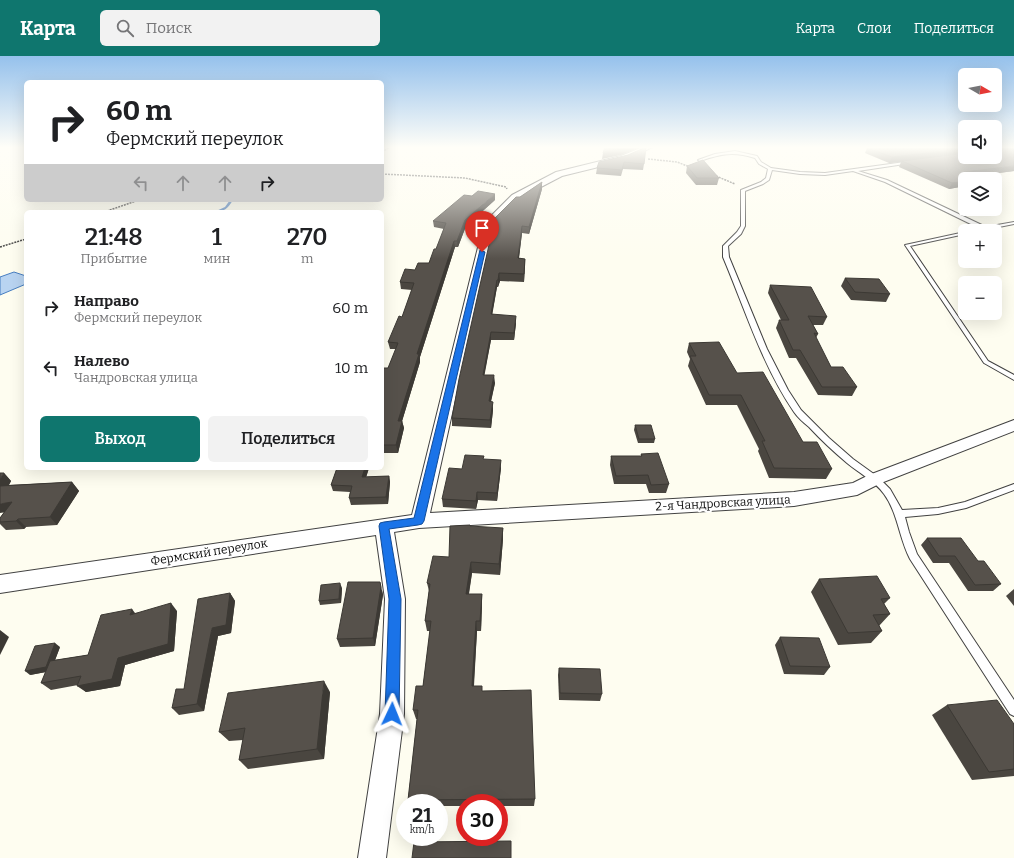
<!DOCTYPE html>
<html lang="ru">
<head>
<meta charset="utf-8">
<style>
	body { margin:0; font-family:Bitter,serif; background:#f2f2f2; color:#202124; height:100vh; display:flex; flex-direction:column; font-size:15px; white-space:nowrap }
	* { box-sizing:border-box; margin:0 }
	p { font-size:13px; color:#757577 }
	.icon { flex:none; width:22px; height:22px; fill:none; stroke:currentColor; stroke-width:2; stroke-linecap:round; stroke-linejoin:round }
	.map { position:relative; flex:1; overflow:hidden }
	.panel { position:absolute; left:24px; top:154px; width:360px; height:260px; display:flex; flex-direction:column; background:#fff; border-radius:6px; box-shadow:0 4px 16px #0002 }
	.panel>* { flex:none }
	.banner { position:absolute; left:24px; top:24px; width:360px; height:122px; border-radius:6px; box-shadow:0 4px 16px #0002; background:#fff; color:#202124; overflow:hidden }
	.needle { width:26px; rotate:99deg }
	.buttons { position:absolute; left:958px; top:12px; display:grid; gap:8px }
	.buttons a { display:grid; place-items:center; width:44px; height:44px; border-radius:6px; background:#fff; box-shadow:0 4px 16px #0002; font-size:20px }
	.speed { position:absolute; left:396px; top:738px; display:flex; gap:8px; font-size:20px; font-weight:700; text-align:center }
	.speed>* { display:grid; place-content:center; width:52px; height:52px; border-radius:50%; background:#fff; box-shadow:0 4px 16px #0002; line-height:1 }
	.speed small { font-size:10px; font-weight:400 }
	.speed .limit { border:6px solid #d22; background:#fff; color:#111 }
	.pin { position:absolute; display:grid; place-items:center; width:34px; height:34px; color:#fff; margin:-41px -17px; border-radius:50% 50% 50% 0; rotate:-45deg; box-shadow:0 0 4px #0007 }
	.pin .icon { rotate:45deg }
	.me { position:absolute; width:44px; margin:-22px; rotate:2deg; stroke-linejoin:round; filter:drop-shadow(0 0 3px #0008) }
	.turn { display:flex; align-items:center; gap:14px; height:84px; padding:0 16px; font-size:18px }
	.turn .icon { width:52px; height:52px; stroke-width:2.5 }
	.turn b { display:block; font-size:28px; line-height:34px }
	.lanes { display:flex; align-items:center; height:38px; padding:0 16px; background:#0003; justify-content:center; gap:20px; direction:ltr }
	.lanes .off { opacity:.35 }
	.eta { display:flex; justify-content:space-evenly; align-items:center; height:68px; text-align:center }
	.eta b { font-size:24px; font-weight:600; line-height:28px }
	.action { display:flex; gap:8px; margin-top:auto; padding:8px 16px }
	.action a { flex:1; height:46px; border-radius:6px; background:#0f766e; color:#fff; font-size:16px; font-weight:600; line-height:46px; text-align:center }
	.action a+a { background:#f2f2f2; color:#202124 }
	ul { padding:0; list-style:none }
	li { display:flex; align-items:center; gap:12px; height:60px; padding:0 16px }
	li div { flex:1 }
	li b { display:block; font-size:15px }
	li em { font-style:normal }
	header { display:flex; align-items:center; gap:24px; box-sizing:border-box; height:56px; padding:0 20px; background:#0f766e; color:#fff }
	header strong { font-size:19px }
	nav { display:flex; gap:22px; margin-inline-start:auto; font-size:14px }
	.search { width:280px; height:36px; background:#f2f2f2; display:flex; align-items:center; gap:10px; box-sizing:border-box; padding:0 14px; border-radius:6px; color:#757577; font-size:15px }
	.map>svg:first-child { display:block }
	.water { fill:#b9d4f1; stroke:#477ec1 }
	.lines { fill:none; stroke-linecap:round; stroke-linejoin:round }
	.stream { fill:#477ec1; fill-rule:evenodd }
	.lane-casing { stroke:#414141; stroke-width:2 }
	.street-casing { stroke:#414141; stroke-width:2 }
	.path { stroke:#303030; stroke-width:1.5; stroke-dasharray:2 1; stroke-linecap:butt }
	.lane { fill:#fff; fill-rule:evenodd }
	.street { fill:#fff; fill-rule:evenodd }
	.wall { fill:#4a4640 }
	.shaded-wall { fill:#3c3934 }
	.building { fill:#56514b; stroke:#3c3934 }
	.route { fill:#1a73e8; stroke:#114b97 }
	.labels { text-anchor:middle; stroke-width:4; stroke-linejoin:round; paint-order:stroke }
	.street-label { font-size:12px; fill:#0e0e0e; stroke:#fff }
</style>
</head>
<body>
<header>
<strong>Карта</strong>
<div class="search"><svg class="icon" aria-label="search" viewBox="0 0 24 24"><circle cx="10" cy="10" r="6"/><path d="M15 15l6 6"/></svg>Поиск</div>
<nav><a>Карта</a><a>Слои</a><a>Поделиться</a></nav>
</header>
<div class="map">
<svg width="1014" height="802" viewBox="0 0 1014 802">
	<rect width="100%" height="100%" fill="#fefdf0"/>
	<polygon class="water" points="14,216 26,220 26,228 0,239 0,221"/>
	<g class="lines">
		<path class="stream" d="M230 144H233C228 152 225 156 214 156L225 151Z"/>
		<g class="lane-casing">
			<g id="lane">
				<path d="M735 95 757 100 761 106 771 112 800 116 825 117 912 105 911 107 858 115 887 124 986 171 1014 166V168L979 175V173H981L885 126 853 115 825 119 800 118 772 114 769 124 763 128 745 135V170L741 178 728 190 729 201 767 293 788 334 801 354 829 382 853 403 878 421 890 433 902 454 938 452 965 446 1014 428V434L966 452 938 458 905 461 909 476 917 498 1014 644V660L1010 658 910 503C899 482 898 457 884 438 875 425 859 417 847 407 834 396 821 384 809 371 804 367 798 362 794 356 762 309 745 253 723 201V190L737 176 741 170V134L761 126 766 122 768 113 759 108 755 102C733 95 721 98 700 105L698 104 715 98Z"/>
				<polygon points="965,176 965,178 910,190 988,305 1014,319 1014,324 984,307 905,189"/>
			</g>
		</g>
		<g class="street-casing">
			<polygon id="street" points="643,91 652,91 627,104 562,120 518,143 494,168 430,457 794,436 853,427 869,419 1014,364 1014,375 881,427 857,439 794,450 419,472 394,476 405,543 404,658 386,802 358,802 380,658 385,543 376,479 0,537 0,519 412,459 484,167 512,139 556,116 621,100"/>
		</g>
		<g class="path">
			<polyline points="382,96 390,91"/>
			<polyline points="648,103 677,106 690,111"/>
			<polyline points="382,118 465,122 506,131 507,133"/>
			<polyline points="716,120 735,128"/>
			<polyline points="104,156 139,144"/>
			<polyline points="0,191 26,183"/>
		</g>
		<use href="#lane" class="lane"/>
		<use href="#street" class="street"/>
	</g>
	<g class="wall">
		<polygon points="867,92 965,101 1014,115 975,120 965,123 965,130 949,133 899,111 901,106 889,107 865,97"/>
		<polygon points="628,99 644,108 643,114 623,113 621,120 596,118 597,112"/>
		<polygon points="687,110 719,122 717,129 696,129 686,117"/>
		<polygon points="542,126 542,133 529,178 522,177 519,202 525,203 524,226 500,225 498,231 497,231 492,258 516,267 514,284 491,284 484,319 495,327 491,346 493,354 491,372 452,370 452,362 520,141"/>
		<polygon points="495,144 466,170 458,191 455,191 420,301 420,306 402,365 404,372 398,397 382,397 382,312 388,312 396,293 390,293 388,286 402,261 412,234 401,233 400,226 415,214 429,207 436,193 444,173 434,171 433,165"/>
		<polygon points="845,222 890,238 886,246 851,244 841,230"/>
		<polygon points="770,229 827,261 823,269 813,269 818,278 816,282 831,311 857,331 852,340 818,339 796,302 789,302 776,272 779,264 781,264 768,237"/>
		<polygon points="689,287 737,317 803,386 832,413 826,423 769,422 758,395 759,393 737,349 706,349 688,310 690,303 687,296"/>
		<polygon points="635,369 655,383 654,387 638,387 634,374"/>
		<polygon points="641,398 669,428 666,437 649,437 646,428 614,428 610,409 611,400 641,400"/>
		<polygon points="337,412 369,412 366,421 389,420 390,426 388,448 351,449 349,442 350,436 333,435 331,429"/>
		<polygon points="501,412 497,445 478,444 476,453 443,451 442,443 462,413"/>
		<polygon points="4,417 11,425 9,429 72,426 79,435 57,469 26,471 24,473 6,474 0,468 0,462 4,456"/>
		<polygon points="503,472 503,483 500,519 472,517 469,538 482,538 482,548 481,575 477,575 474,630 482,635 535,743 534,750 499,750 499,747 465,747 465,750 439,750 439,747 410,747 408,744 417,663 416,663 413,654 423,630 430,575 427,575 425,565 429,535 427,527 449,501"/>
		<polygon points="927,482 978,505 1001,528 993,535 968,535 949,507 933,507 921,489"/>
		<polygon points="819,523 890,542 884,548 890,558 879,570 882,575 871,587 838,589 811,536"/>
		<polygon points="342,532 341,547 320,549 319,545"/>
		<polygon points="1014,533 1014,550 1006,540"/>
		<polygon points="382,534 383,539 375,590 340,591 337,583"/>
		<polygon points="230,537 235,545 231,577 218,580 204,655 179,659 172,652 184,633"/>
		<polygon points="177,555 174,595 125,609 120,630 86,636 78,629 51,634 41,627 46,616 30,619 60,591 55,604 88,599 135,557"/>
		<polygon points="780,581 830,611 824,619 784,618 775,589"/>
		<polygon points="559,612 602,638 600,645 559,644 558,619"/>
		<polygon points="330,636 324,703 248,713 239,704 243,684 229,685 219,676"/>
		<polygon points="947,649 1014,668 1014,720 972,724 932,659"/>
	</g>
	<g class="shaded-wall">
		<polygon points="626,91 641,91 621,99 602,103 603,97"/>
		<polygon points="996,91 1013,91 995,93"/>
		<polygon points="965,93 965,98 889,107 892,101"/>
		<polygon points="1014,110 1014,115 961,122 964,116"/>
		<polygon points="965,125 965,130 949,133 952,127"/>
		<polygon points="542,126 542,133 529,178 529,171"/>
		<polygon points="495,138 495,144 466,170 458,191 457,185 465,164"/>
		<polygon points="522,170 522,177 518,209 518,202"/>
		<polygon points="454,185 455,191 420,301 420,306 400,372 398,365 417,298"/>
		<polygon points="525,203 525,210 524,226 524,218"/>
		<polygon points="499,217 500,225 498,231 498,224"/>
		<polygon points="497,224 497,231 491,266 491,258"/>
		<polygon points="516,260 516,267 514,284 514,277"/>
		<polygon points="491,276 491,284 483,327 483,319"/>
		<polygon points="494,319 495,327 489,353 489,345"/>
		<polygon points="493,346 493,354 491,372 490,364"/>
		<polygon points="402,365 404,372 398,397 396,389"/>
		<polygon points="501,404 501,412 497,445 497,437"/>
		<polygon points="365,412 369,412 364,428 362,421"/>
		<polygon points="4,417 11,425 4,438 0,434 0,423"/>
		<polygon points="389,420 390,426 388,448 386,441"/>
		<polygon points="72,426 79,435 57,469 50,461"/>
		<polygon points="477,436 478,444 476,453 476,445"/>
		<polygon points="12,446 20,454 0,457 0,448"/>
		<polygon points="18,463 26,471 24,473 16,465"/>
		<polygon points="503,472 503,483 500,519 499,508"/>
		<polygon points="471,506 472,517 467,548 466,538"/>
		<polygon points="380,526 383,539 375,590 373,582"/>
		<polygon points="340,527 342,532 341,547 339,543"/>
		<polygon points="230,537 235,545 231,577 218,580 204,655 197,648 212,572"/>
		<polygon points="482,538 482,548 481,575 480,565"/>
		<polygon points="171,547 177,555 174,595 125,609 120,630 86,636 77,630"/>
		<polygon points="132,553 138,561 130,559"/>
		<polygon points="476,565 477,575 473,639 472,630"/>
		<polygon points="0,574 9,581 0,599"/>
		<polygon points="55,587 60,591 51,615 30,619 25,615"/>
		<polygon points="324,625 330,636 324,703 317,693"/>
	</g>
	<g class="building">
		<polygon points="605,91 626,91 621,92 603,97"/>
		<polygon points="646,91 644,108 624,106 622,114 597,112 599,106 628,99"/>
		<polygon points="875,91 965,91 965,93 892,101 867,92"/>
		<polygon points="995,91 998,91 997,92 1014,91 1014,110 964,116 980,122 965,123 965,125 952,127 902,105 965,97 965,101 995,101"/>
		<polygon points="703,104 719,122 697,122 687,110"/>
		<polygon points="542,126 529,171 522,170 518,202 525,203 524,218 499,217 498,224 497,224 491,258 516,260 514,277 491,276 483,319 494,319 489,345 493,346 490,364 452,362 459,323 495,162 516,141 520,141"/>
		<polygon points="478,135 495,138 465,164 457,185 454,185 417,298 419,298 398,365 402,365 396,389 382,389 382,312 388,312 398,287 388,286 399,260 402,261 414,227 400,226 405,213 415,214 418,207 429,207 434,193 436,193 446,167 433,165 464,139 472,140"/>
		<polygon points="845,222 879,223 890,238 855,236"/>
		<polygon points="770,229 811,231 827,261 808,260 818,278 814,277 831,311 843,311 857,331 822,331 800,294 793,294 779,264 789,264"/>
		<polygon points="719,286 737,317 763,316 803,386 817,386 832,413 774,412 762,385 765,385 741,339 709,339 690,300 696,300 689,287"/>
		<polygon points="635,369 651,369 655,383 639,383"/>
		<polygon points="658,397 669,428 651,429 648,419 616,420 611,400 642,400 641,398"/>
		<polygon points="465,399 484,400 483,403 501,404 497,437 477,436 476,445 442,443 449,412 462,413"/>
		<polygon points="337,412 365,412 362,421 389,420 386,441 349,442 352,430 331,429"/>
		<polygon points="0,417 4,417 0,423"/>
		<polygon points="72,426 50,461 18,463 16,465 0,466 0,462 12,446 0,448 0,430"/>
		<polygon points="470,469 470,470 503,472 499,508 471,506 466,538 482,538 480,565 476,565 472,630 482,630 482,635 531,634 535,743 408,744 418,654 413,654 416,630 423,630 431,565 425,565 430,528 427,527 433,500 449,501 450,470"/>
		<polygon points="927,482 961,482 978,505 984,505 1001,528 975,529 955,500 939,500"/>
		<polygon points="877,520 890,542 881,543 890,558 873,559 882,575 848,577 819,523"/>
		<polygon points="348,526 380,526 381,531 373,582 337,583"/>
		<polygon points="340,527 339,543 319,545 321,529"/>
		<polygon points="230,537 226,569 212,572 197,648 172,652 176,633 184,633 198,543"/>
		<polygon points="171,547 168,588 118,602 112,623 77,630 81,620 41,627 50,605 88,599 101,559 132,553 130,559"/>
		<polygon points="780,581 819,582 830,611 790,610"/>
		<polygon points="55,587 46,611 25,615 35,590"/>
		<polygon points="559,612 600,613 602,638 560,637"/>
		<polygon points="324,625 317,693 239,704 245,672 219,676 228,637"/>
		<polygon points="997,644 1014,668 1014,713 989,716 947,649"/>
		<polygon points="511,785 511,802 412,802 414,786"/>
	</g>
	<linearGradient id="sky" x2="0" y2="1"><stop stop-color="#95c1ec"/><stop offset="0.45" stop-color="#fffef8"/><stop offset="1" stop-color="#fffef8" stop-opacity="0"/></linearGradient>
	<rect width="1014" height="203" fill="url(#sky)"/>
	<polygon class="route" points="480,194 485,196 424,465 422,468 418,469 389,473 401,543 399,658 397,663 392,665 387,663 385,658 389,543 379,470 380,467 384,466 414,462"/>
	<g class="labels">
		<g class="street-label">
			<text transform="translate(723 447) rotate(-3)" y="4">2-я Чандровская улица</text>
			<text transform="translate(209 496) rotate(-9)" y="4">Фермский переулок</text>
		</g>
	</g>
</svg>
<div class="buttons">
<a><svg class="needle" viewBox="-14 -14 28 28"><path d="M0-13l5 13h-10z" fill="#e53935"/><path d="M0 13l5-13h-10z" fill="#757577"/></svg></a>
<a><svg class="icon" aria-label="sound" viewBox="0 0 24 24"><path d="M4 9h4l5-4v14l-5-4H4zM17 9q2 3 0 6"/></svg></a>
<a><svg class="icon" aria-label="layers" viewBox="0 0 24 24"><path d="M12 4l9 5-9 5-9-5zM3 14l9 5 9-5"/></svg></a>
<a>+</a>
<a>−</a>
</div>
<div class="speed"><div>21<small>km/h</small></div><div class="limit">30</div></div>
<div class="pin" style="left:482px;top:196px;background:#d93025"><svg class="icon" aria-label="arrive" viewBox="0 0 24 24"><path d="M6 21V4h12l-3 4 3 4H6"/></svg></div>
<svg class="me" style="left:392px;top:658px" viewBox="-20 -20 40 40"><path d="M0-17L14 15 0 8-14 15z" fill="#1a73e8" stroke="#fff" stroke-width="4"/></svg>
<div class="banner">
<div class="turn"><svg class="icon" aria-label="right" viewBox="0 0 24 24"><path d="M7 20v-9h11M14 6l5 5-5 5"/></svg><div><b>60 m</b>Фермский переулок</div></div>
<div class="lanes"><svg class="icon off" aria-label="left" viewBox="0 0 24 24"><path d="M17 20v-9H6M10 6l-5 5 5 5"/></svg><svg class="icon off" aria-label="ahead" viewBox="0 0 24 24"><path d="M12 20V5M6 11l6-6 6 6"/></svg><svg class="icon off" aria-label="ahead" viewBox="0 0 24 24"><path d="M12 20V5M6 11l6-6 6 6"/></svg><svg class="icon" aria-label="right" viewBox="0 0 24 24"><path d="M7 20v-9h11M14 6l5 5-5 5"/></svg></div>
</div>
<section class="panel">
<div class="eta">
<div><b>21:48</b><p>Прибытие</p></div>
<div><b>1</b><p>мин</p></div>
<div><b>270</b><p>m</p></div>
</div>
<ul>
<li><svg class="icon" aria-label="right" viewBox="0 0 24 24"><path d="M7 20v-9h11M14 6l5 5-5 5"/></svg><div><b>Направо</b><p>Фермский переулок</p></div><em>60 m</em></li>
<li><svg class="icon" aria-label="left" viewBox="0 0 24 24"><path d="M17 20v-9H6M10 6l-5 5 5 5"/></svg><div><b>Налево</b><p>Чандровская улица</p></div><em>10 m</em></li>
</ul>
<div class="action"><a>Выход</a><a>Поделиться</a></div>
</section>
</div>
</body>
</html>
